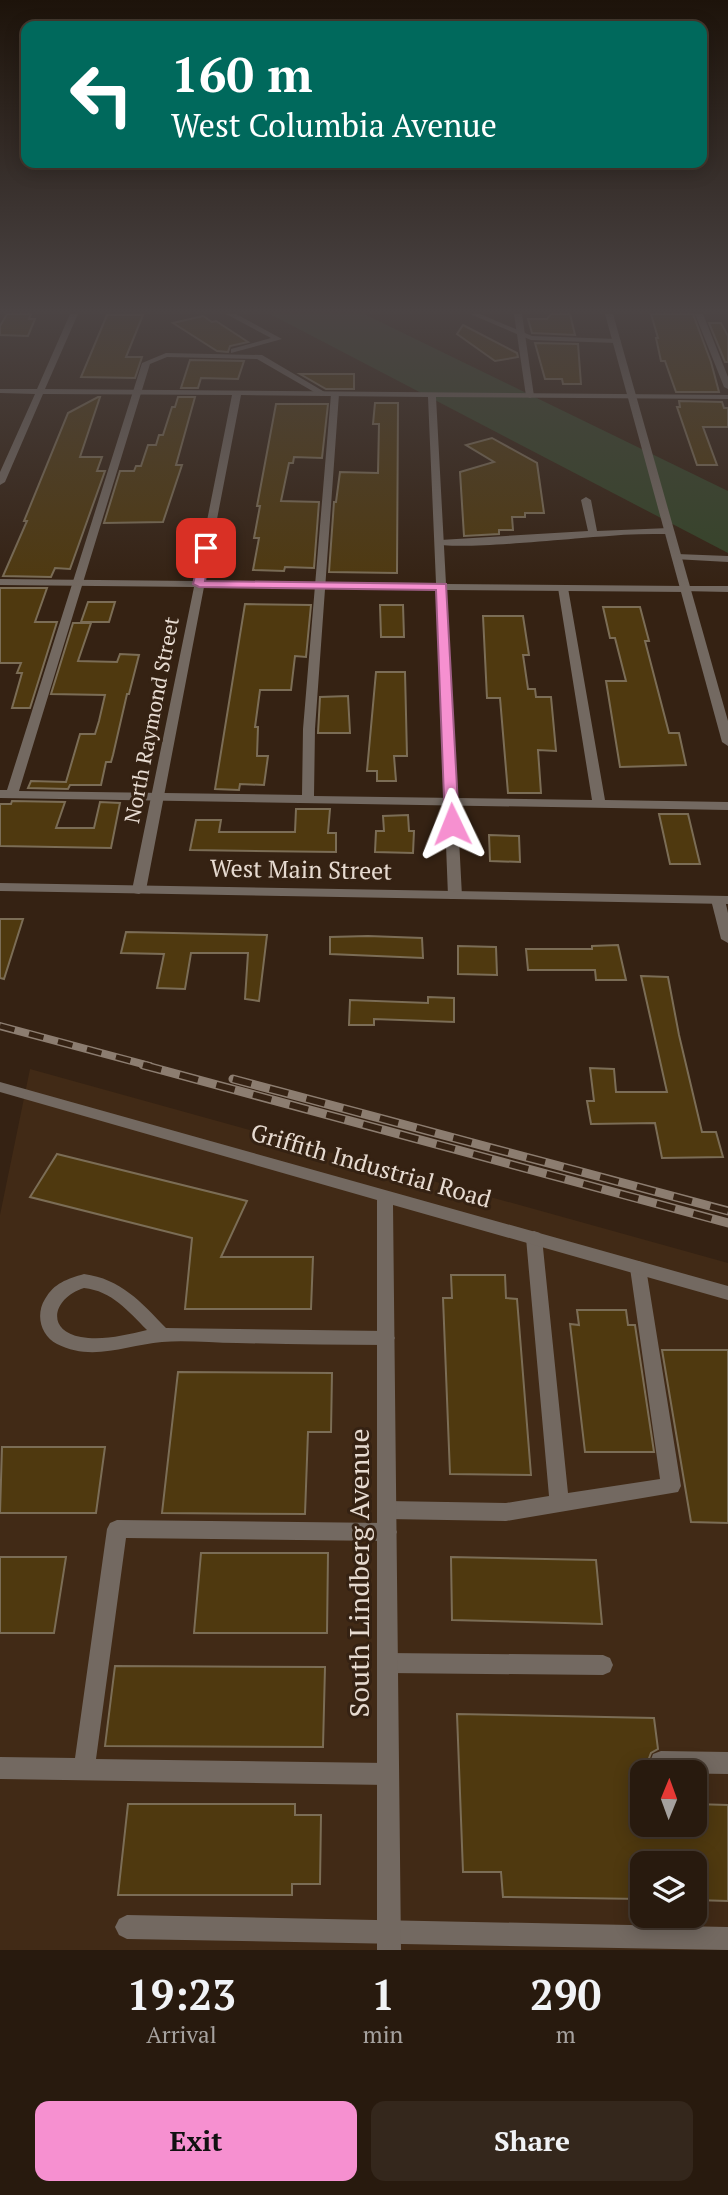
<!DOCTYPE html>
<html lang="en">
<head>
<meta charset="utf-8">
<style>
	body { margin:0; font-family:"PT Serif",serif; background:#34271c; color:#f1f3f6; height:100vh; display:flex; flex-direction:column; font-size:26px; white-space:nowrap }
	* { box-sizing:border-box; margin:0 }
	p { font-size:23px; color:#a5a19e }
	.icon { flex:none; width:38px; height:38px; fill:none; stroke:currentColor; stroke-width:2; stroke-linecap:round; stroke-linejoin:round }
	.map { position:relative; height:1950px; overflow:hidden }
	.panel { display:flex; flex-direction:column; background:#281a0e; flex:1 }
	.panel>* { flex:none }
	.top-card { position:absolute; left:21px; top:21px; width:686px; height:147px; border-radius:14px; box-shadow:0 4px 18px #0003,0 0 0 2px #44382e; background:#00695c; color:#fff; overflow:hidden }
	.needle { width:46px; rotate:1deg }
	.buttons { position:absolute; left:630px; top:1760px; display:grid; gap:14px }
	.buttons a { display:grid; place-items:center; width:77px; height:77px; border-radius:14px; background:#281a0e; box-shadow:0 4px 18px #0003,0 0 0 2px #44382e; font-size:35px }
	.pin { position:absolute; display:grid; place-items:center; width:60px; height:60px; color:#fff; margin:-30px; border-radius:14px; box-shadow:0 4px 10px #0006 }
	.me { position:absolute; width:77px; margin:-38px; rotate:358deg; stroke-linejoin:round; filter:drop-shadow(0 0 5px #0008) }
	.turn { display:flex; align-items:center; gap:24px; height:147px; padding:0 35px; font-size:32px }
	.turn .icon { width:91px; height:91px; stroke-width:2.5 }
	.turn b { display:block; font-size:49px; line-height:60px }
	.eta { display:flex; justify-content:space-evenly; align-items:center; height:119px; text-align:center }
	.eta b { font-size:42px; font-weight:600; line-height:49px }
	.button { display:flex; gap:14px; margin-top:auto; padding:14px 35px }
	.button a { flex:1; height:80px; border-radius:14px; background:#f690d0; color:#111; font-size:28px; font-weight:600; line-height:80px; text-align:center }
	.button a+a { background:#34271c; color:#f1f3f6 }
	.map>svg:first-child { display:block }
	.built { fill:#412a16; fill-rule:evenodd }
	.green { fill:#354428 }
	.building { fill:#4f390f; stroke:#7b6d56; stroke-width:2 }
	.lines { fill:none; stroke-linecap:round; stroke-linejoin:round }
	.service { fill:#736961; fill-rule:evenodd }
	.minor { fill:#736961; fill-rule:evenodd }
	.tertiary { fill:#736961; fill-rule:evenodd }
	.rail-far1-casing { stroke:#8c7d70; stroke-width:8 }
	.rail-casing { stroke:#8c7d70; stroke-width:9 }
	.rail-far1 { stroke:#352213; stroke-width:5; stroke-dasharray:15; stroke-linecap:butt }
	.rail { stroke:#352213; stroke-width:6; stroke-dasharray:19; stroke-linecap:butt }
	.route { fill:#f690d0; stroke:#a05e87; stroke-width:2 }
	.labels { text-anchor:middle; stroke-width:6; stroke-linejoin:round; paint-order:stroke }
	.far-street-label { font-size:21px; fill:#e7dbd1; stroke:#352213 }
	.street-label { font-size:24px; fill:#e7dbd1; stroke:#352213 }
	.near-street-label { font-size:28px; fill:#e7dbd1; stroke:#352213 }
</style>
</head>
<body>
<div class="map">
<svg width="728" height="1950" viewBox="0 0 728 1950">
	<rect width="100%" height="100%" fill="#352213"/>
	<path class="built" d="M30 1069 728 1263V1950H0V1215ZM642 1773H695V1825H642ZM642 1864H695V1916H642Z"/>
	<polygon class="green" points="270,314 364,314 728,491 728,553"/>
	<g class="building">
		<polygon points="7,314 31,314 29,319 35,319 28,336 0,335 0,326"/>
		<polygon points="551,314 570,314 575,335 532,333 528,319 547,319"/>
		<polygon points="651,314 693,314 711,362 719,392 676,392 665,361 661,361 656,338 658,338"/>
		<polygon points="107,315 143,315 126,357 142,357 135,378 81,377"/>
		<polygon points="203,316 212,322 216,321 248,342 230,346 228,352 217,351 173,323"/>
		<polygon points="709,323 721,323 728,336 728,362 725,362"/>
		<polygon points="463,325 517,353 518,357 495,361 457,334"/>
		<polygon points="535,343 578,344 581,384 563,384 562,379 545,379"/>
		<polygon points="190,360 244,361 238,379 201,378 198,388 181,388"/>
		<polygon points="300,374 354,374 354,389 326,389"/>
		<polygon points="98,397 100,397 80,457 102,457 97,471 105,471 70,569 55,568 51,577 3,576 27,521 24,521 68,413"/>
		<polygon points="178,397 195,397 176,465 182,465 163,522 104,523 120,471 134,471 136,466 141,466 148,445 156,445 159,435 163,435 172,407 175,407"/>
		<polygon points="679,401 722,402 724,408 728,408 728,427 703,427 717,465 697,465 677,407 680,407"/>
		<polygon points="375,403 398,403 397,573 329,572 334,502 336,502 340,472 378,473 379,424 373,424"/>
		<polygon points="276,404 328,404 322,458 294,457 293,463 289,463 281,501 319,502 314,568 285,567 284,571 253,570 259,538 254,538 260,506 257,506"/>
		<polygon points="492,438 537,463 544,513 525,513 525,517 512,517 513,530 499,530 499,534 464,536 460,472 494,462 466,445"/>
		<polygon points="0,588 47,588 35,622 57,622 30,708 12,708 22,673 17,673 21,663 0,663"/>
		<polygon points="88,602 115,602 109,622 81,622"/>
		<polygon points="245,604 311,605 306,657 295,656 291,690 260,690 255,727 258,727 257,756 268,756 264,785 240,784 239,790 215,789"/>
		<polygon points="380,605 403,605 404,637 381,637"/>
		<polygon points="603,607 640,607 649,641 645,641 669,733 679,733 686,765 620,767 606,681 626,681 615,638 610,638"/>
		<polygon points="483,616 523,616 529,655 523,655 528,689 535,689 536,697 551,697 556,751 538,750 541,793 508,793 500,698 487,698"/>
		<polygon points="73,623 91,623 78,661 117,662 120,654 139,655 129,694 127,694 113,755 111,762 106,762 101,785 70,785 68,789 28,788 31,781 66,782 80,734 95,734 99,721 105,695 51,694"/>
		<polygon points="376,672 405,672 407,756 394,756 396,781 377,781 377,771 367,771"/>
		<polygon points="348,696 350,733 318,733 320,697"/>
		<polygon points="12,801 65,802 56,828 94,828 100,802 120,803 111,848 0,846 0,804 11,804"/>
		<polygon points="296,809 330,809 328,833 336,833 336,852 190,850 196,820 221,820 219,832 295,832"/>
		<polygon points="659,814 688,814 700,864 670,864"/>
		<polygon points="408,815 409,831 414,831 413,853 375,852 376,831 384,831 383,816"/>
		<polygon points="489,835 519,836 520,862 490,861"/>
		<polygon points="0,919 23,919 4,979 0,978"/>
		<polygon points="126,932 267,935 259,1001 245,999 248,953 191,953 185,989 157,988 164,954 121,953"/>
		<polygon points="368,936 422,938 423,958 330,954 330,937"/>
		<polygon points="618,945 626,980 596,980 595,970 528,970 526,949 592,949 592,946"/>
		<polygon points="458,946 496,947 497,975 458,974"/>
		<polygon points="641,976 668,977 679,1035 702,1132 716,1132 723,1157 662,1158 655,1123 591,1124 587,1101 594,1101 590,1068 614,1069 616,1092 667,1092"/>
		<polygon points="428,997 454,998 454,1022 374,1019 374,1025 349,1025 350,1000 428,1003"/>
		<polygon points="57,1154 247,1201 221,1257 313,1257 311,1309 185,1309 192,1238 30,1197"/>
		<polygon points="451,1275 505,1275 506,1298 517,1299 531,1475 450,1474 443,1298 452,1298"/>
		<polygon points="577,1310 626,1310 628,1325 635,1325 654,1452 585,1452 570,1324 579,1325"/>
		<polygon points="662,1350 728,1350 728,1523 691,1522"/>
		<polygon points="178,1372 332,1373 331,1432 308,1432 305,1514 162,1513"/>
		<polygon points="2,1447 105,1447 96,1513 0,1513"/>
		<polygon points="201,1553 328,1553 327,1633 194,1633"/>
		<polygon points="0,1557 66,1557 54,1633 0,1633"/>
		<polygon points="451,1557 596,1560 602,1624 452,1620"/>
		<polygon points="115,1666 325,1667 323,1747 105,1746"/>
		<polygon points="457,1714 654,1718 658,1749 651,1753 648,1761 653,1773 642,1773 642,1825 695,1825 695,1804 728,1805 728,1901 695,1900 695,1864 642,1864 642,1899 503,1897 501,1872 463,1872"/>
		<polygon points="128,1804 295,1804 295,1815 321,1815 320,1884 292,1884 292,1895 118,1895"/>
	</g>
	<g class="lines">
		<g class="service">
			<polygon points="226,314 236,314 282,339 231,353 231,349 271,338"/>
			<polygon points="514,314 522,314 534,396 530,398 526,396"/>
			<polygon points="695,314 703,314 728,377 728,389 724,387"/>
			<polygon points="166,353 262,355 328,394 321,396 257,359 167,357 150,364 19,791 302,795 303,729 331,394 335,392 339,394 315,729 314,796 592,800 558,588 563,585 568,588 605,800 728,802 728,810 0,798 0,790 7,790 142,363"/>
			<path d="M586 497 591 500 597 531 669 528 674 531 669 534C649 534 629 534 609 536 583 537 449 552 435 543L440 540 588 531 581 500Z"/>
			<polygon points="677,554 728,556 728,562 674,559 672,557"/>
			<polygon points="686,586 728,586 728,592 682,591 681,589"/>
			<polygon points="534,1231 540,1233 542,1238 568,1493 660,1479 630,1268 632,1263 638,1261 644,1263 646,1268 681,1486 678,1492 506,1521 387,1519 380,1516 377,1510 380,1504 387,1501 506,1503 549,1496 526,1238 528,1233"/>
			<path d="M84 1274C121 1279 141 1302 166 1328L386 1331 392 1333 395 1338 392 1343 386 1345C336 1345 286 1344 237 1343 212 1343 187 1340 162 1342 127 1345 92 1362 57 1344 41 1336 35 1315 45 1299 54 1283 67 1279 84 1274ZM84 1288C112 1291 128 1311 147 1330 126 1335 102 1341 81 1337 44 1330 54 1297 84 1288Z"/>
			<polygon points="117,1520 387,1523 394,1526 397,1532 394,1538 387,1541 126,1538 96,1759 388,1763 396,1766 399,1774 396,1782 388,1785 0,1779 0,1757 75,1758 107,1529 110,1523"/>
			<polygon points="388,1653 603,1655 610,1658 613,1665 610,1672 603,1675 388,1673 381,1670 378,1663 381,1656"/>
			<polygon points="661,1751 728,1752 728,1774 661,1773 653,1770 650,1762 653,1754"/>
			<polygon points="127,1915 728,1927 728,1950 127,1939 119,1935 115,1927 119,1919"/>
		</g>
		<g class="minor">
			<path d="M70 314H78L45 389 728 395V399L436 397 446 584 686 586 691 589 686 592 446 590 462 896 460 899H450L448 896 436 589 204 587 146 890 139 894 134 893 132 890 194 587 0 585V579L195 581 232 395 43 394 5 482 0 485V472L35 394 0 393V389H37ZM241 395 428 397 436 583 205 581Z"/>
			<polygon points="470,314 480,314 532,336 617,339 621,341 617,343 531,340"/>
			<polygon points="718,896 725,900 728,913 728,943 721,939 711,900"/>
			<polygon points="0,1082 728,1286 728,1300 393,1205 401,1950 377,1950 377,1200 0,1092"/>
		</g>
		<g class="tertiary">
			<polygon points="605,314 613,314 728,721 728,746 722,742"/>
			<polygon points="0,883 728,896 728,904 0,891"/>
		</g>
		<g class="rail-far1-casing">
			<polyline id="rail-far1" points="0,1026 150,1066"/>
		</g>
		<g class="rail-casing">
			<g id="rail">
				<polyline points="143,1065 728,1223"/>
				<polyline points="233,1079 728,1211"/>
			</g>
		</g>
		<use href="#rail-far1" class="rail-far1"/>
		<use href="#rail" class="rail"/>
	</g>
	<linearGradient id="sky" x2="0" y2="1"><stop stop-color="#1d130a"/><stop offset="0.53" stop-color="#4b4444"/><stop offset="1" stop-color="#4b4444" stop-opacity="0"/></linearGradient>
	<rect width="728" height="587" fill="url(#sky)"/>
	<polygon class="route" points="202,546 211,548 205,581 446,584 459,824 457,827 447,827 445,824 436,590 199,587 193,584"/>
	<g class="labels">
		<g class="far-street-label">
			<text transform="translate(152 720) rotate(-79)" y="7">North Raymond Street</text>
		</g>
		<g class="street-label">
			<text transform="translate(301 870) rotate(1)" y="8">West Main Street</text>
			<text transform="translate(371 1166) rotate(16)" y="8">Griffith Industrial Road</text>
		</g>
		<g class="near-street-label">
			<text transform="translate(359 1573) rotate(-90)" y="10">South Lindberg Avenue</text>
		</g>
	</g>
</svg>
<div class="buttons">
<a><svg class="needle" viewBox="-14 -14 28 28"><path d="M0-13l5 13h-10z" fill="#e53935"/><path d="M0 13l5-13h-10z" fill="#a5a19e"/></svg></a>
<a><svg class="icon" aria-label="layers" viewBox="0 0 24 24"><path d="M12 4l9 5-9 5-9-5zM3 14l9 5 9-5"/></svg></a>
</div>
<div class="pin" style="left:206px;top:548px;background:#d93025"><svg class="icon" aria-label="arrive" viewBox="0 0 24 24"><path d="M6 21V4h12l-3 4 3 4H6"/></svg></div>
<svg class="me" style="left:452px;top:824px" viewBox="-20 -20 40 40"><path d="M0-17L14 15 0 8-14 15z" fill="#f690d0" stroke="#fff" stroke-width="4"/></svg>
<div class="top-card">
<div class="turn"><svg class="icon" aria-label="left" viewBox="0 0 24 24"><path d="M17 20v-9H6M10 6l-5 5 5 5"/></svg><div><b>160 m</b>West Columbia Avenue</div></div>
</div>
</div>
<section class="panel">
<div class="eta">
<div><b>19:23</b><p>Arrival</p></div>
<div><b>1</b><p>min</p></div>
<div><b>290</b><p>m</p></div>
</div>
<div class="button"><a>Exit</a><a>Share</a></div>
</section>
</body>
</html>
